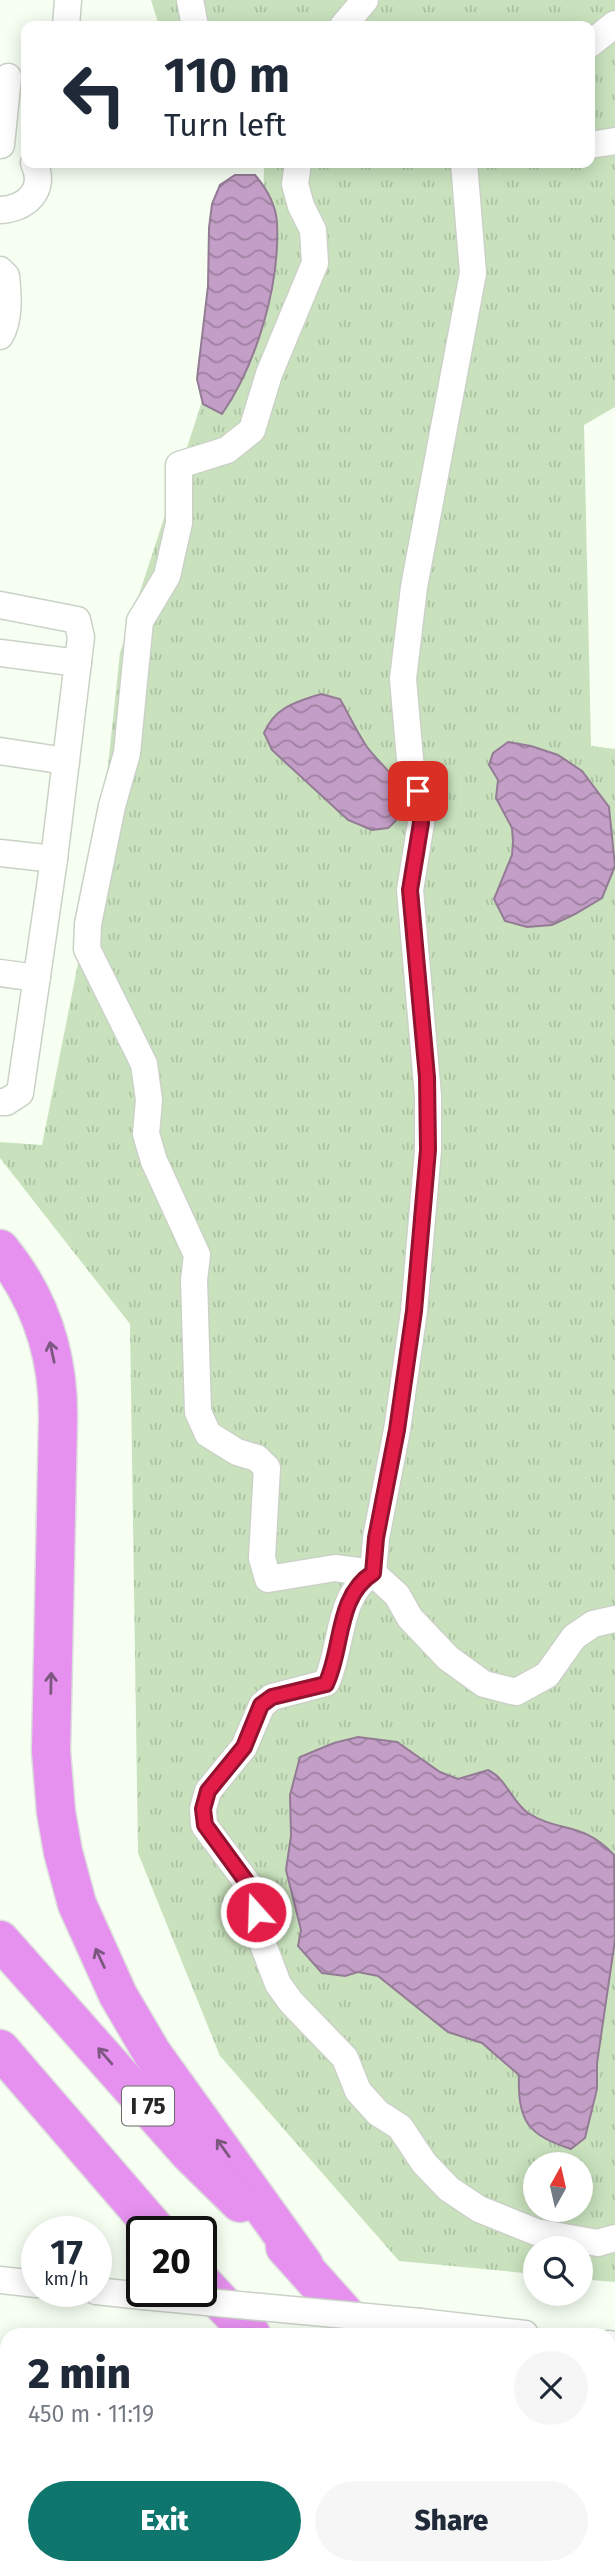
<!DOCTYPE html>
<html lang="en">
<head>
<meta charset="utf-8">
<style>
	body { margin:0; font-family:"Fira Sans",sans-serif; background:#f6f6f7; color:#1f2937; height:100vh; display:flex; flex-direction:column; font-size:26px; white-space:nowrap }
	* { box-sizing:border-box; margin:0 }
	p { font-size:23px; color:#747a83 }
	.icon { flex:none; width:38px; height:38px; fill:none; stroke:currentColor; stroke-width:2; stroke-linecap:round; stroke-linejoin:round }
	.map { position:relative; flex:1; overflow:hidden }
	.side { position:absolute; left:0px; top:2328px; width:616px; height:247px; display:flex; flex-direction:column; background:#fff; border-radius:21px 21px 0 0; box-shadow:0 4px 18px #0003 }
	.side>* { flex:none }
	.top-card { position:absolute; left:21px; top:21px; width:574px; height:147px; border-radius:14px; box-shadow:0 4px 18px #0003; background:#fff; color:#1f2937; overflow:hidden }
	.needle { width:46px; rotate:8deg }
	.buttons { position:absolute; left:523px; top:2152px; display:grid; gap:14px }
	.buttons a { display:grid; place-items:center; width:70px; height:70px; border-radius:50%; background:#fff; box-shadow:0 4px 18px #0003; font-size:35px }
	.speed { position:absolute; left:21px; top:2216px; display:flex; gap:14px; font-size:35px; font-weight:700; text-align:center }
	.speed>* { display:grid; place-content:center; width:91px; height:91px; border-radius:50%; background:#fff; box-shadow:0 4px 18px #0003; line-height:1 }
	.speed small { font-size:18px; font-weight:400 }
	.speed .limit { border:4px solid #111; border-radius:10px; background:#fff; color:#111 }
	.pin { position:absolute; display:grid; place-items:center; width:60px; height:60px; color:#fff; margin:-30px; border-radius:14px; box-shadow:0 4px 10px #0006 }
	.me { position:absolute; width:77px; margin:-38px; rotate:340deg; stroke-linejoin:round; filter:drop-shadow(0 0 5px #0008) }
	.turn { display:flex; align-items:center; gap:24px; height:147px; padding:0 28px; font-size:32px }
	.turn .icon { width:91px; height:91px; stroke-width:2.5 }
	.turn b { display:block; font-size:49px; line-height:60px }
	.round { display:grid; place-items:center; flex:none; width:74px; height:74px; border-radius:37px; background:#f6f6f7 }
	.headline { display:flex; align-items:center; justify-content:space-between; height:119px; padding:0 28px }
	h1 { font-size:42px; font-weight:800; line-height:52px }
	.button { display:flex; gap:14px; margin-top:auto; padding:14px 28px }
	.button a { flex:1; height:80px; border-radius:42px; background:#0f766e; color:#fff; font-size:28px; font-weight:800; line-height:80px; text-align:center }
	.button a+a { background:#f6f6f7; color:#1f2937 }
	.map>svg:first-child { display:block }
	.grass { fill:url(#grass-tufts); fill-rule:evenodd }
	.water { fill:url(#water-waves); stroke:#947b95; stroke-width:2 }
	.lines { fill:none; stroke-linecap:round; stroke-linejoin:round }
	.minor-casing { stroke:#cad2c6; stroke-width:29 }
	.highway-casing { stroke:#dcdddc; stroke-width:41 }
	.minor { stroke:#fff; stroke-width:26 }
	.highway { stroke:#e691ef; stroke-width:38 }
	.minor-bridge-casing { stroke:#cad2c6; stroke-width:29; stroke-linecap:butt }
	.minor-bridge { stroke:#fff; stroke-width:26 }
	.oneway { stroke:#7c577f }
	.route-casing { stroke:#92132f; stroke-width:18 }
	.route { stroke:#e11d48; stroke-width:12 }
	.labels { text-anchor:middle; stroke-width:5; stroke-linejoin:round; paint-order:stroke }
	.shield { fill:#fff; stroke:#666866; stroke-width:2 }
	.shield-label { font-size:23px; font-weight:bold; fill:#252824 }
</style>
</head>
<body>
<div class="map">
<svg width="615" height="2574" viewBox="0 0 615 2574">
	<defs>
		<pattern id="grass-tufts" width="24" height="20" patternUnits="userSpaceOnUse" patternTransform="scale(1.75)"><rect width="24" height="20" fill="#c9e2bd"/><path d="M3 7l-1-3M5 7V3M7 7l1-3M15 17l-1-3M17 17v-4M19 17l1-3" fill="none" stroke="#acc2a2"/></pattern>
		<pattern id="water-waves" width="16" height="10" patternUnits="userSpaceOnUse" patternTransform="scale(1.75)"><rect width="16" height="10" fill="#c39ec6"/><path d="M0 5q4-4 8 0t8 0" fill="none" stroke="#9e81a1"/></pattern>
	</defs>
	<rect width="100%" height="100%" fill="#f6fff2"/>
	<g class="grass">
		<polygon points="151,0 183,0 189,26 159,26"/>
		<path d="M193 0H615V407L584 425 591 746 615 749V2282L581 2279V2249H536L535 2274 399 2261 220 2056 138 1853 130 1324 0 1158V1142L42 1145 97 868 120 653 263 214 264 163H590V26H203ZM536 2165H581V2210H536Z"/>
	</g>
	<g class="water">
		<path d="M235 175H255C266 188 276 205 277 223 280 285 257 363 222 414L203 404 197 379 208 286 209 228 212 204 220 185Z"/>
		<path d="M321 694 340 699C349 715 357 732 367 747 385 771 426 798 388 828L372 830 348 820 272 750 264 733C275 707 296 702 321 694Z"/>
		<polygon points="508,742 531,746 558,755 582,771 609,807 615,866 602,898 575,914 552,925 527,927 505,921 494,899 512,855 513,842 512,828 496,798 498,780 489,765 493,753"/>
		<path d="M358 1737 397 1742 440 1772 458 1779 488 1770C507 1779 511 1801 528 1813 559 1833 583 1821 614 1855L615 1940 597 2063V2089L585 2138 571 2149C528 2135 517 2121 519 2075L482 2043 448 2032 378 1976 358 1972 345 1976 322 1973 298 1946 301 1930 286 1870 291 1836 290 1795 300 1757 334 1743Z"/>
	</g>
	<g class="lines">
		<g class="minor-casing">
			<g id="minor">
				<polyline points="190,0 195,26"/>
				<polyline points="66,26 68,0"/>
				<polyline points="343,26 365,0"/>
				<polyline points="590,44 615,24"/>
				<polyline points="1,145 8,77"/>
				<polyline points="590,145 615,141"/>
				<polyline points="298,163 295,184 301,206 313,230 315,263 269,374 252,430 227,450 179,465 179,523 167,576 140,621 127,753 112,806 88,924 87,949 144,1064 149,1100 146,1134 154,1161 197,1255 194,1280 198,1412 208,1434 237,1452 257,1458 267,1468 262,1558 268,1579 335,1568 373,1573 397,1595 410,1618 448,1658 484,1684 516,1692 547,1675 574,1637 593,1624 615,1619"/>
				<path d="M0 210C26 209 47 190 34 163"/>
				<path d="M0 270 6 276C8 295 10 319 0 336"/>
				<polyline points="0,605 77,620 81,637 54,859 0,853"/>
				<polyline points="0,653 78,663"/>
				<polyline points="0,751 66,761"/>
				<polyline points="0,973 37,978"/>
				<polyline points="0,1102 6,1102 20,1093 54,859"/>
				<polyline points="373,1573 376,1538 397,1430 414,1311 428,1150 428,1096 410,890 421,823 410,759 403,679 414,587 473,273 464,163"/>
				<path d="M373 1573C336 1596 343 1649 326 1683L272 1697 262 1705 244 1747 208 1791 203 1809 204 1825 251 1888 258 1931 278 1984 291 2002 345 2058 358 2091 378 2113 400 2127 424 2163 449 2189 479 2209 536 2232 598 2243 615 2238"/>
				<polyline points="0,2280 37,2284"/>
				<polyline points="96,2291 143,2296"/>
				<polyline points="420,2322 525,2334"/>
				<polyline points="609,2344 615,2345"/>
				<polyline points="167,2574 169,2567"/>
			</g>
		</g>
		<g class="highway-casing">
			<g id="highway">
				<path d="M0 1249C41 1299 59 1356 58 1420L51 1751 56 1812 63 1852 77 1904 118 1995 152 2053 304 2265"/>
				<polyline points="0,1940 189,2153 240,2203"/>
				<polyline points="0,2049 157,2231"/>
				<polyline points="285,2247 363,2334"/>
				<polyline points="201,2281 251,2334"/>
				<polyline points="469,2567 476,2574"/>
				<polyline points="575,2567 582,2574"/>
			</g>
		</g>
		<use href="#minor" class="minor"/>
		<use href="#highway" class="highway"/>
		<g class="minor-bridge-casing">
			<polyline id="minor-bridge" points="143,2296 420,2322"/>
		</g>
		<use href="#minor-bridge" class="minor-bridge"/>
	</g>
	<defs><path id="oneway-shaft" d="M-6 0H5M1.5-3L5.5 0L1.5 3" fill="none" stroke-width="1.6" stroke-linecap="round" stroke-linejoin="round" transform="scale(1.75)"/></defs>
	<g class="oneway">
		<use href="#oneway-shaft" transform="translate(52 1352) rotate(-102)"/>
		<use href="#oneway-shaft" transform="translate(51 1683) rotate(-89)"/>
		<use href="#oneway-shaft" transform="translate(100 1958) rotate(-115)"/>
		<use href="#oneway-shaft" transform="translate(105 2056) rotate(-131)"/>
		<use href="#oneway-shaft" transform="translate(223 2148) rotate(-126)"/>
	</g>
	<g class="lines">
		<g class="route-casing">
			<path id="route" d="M256 1912 251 1888 205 1825 203 1809 208 1791 244 1747 261 1705 272 1697 326 1684C343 1649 336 1596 373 1573L376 1538 397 1430 414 1311 428 1150 427 1077 410 890 421 823 418 791"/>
		</g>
		<use href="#route" class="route"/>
	</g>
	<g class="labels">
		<rect class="shield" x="122" y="2086.5" width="52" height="39" rx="5"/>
		<g class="shield-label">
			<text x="148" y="2114">I 75</text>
		</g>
	</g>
</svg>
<div class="buttons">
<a><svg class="needle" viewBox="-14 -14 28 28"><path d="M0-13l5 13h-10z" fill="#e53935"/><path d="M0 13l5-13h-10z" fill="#747a83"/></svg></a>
<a><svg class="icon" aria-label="search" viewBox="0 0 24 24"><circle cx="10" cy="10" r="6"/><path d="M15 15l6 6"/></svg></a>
</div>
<div class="speed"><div>17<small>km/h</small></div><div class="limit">20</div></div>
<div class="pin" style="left:418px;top:791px;background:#d93025"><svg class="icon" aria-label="arrive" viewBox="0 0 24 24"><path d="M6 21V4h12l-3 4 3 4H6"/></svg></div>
<svg class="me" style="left:256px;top:1912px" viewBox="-20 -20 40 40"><circle r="17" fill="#e11d48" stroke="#fff" stroke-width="3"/><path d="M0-11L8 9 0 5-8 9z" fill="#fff"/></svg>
<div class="top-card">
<div class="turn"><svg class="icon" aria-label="left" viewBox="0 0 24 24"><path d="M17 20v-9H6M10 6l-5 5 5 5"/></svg><div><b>110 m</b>Turn left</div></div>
</div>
<section class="side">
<div class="headline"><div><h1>2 min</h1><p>450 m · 11:19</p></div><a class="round"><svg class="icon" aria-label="close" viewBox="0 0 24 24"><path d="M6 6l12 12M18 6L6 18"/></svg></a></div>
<div class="button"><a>Exit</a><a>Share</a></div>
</section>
</div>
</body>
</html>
